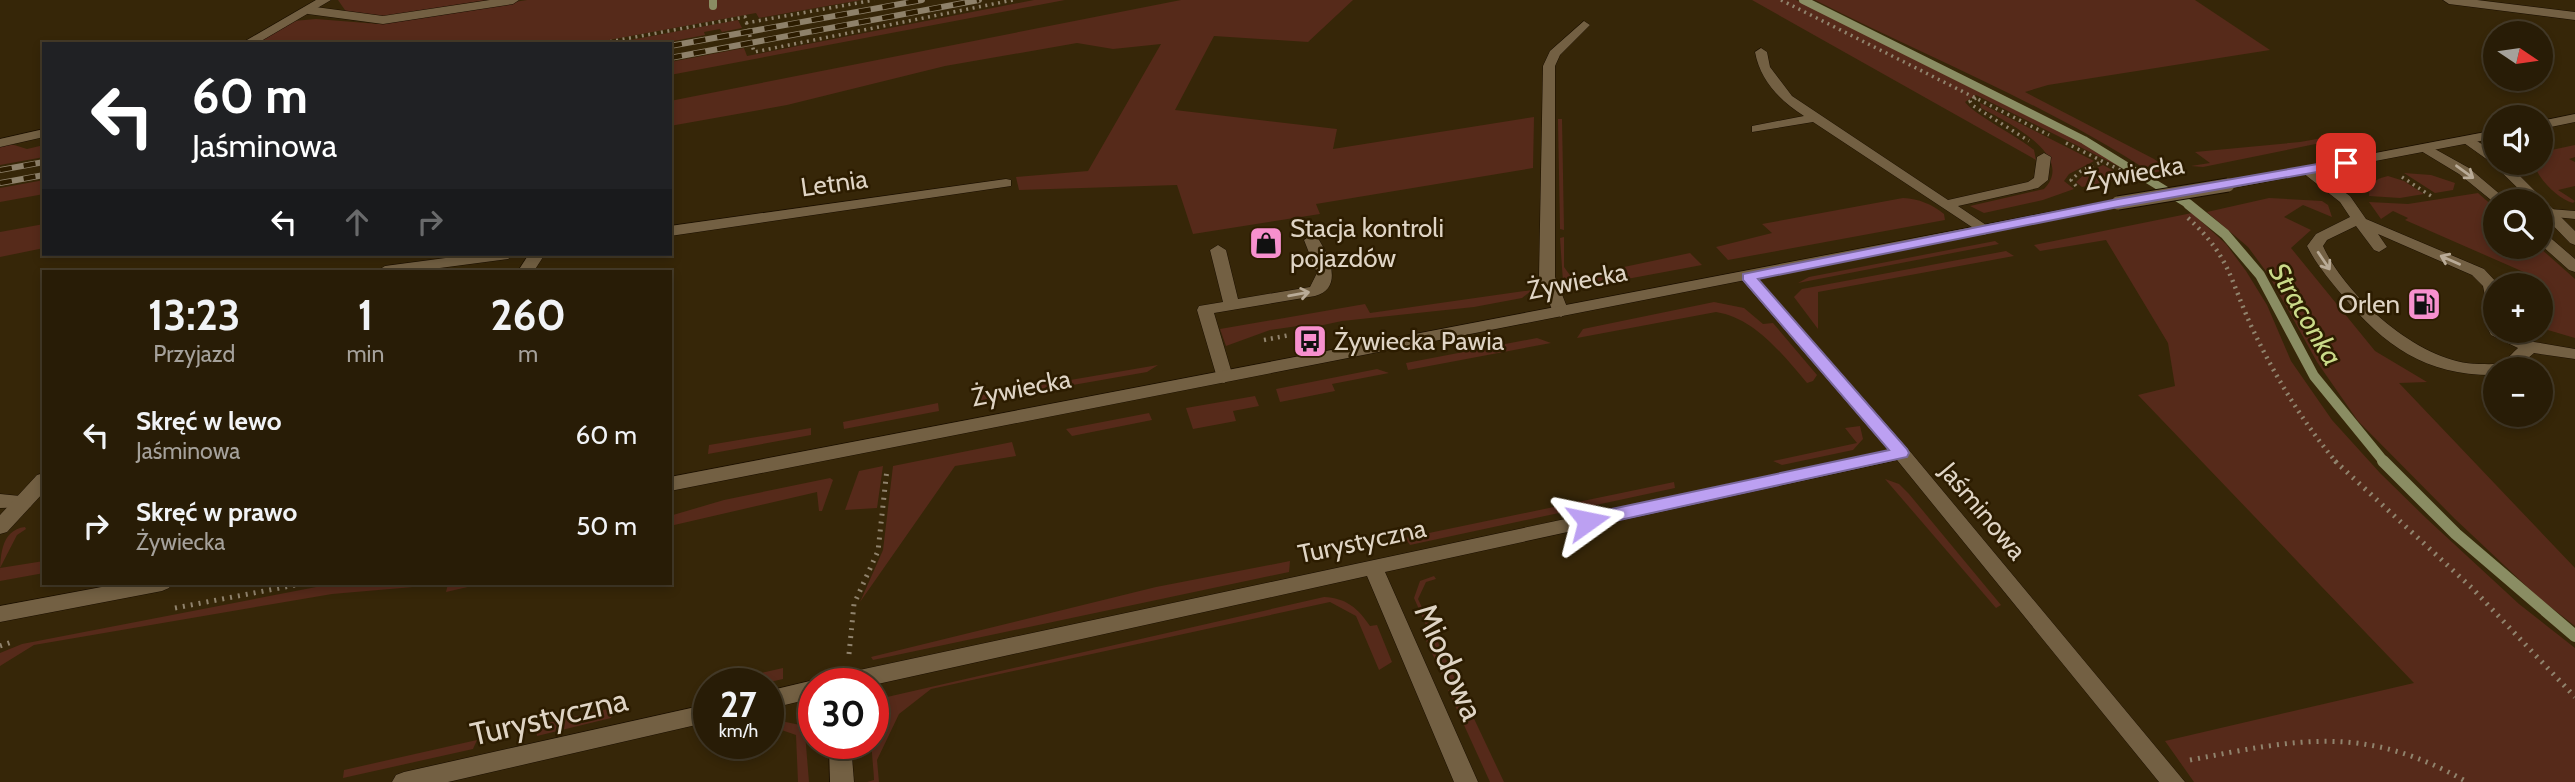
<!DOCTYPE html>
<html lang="pl">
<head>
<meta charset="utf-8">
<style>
	body { margin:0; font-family:Cabin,sans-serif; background:#302510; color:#f1f3f6; height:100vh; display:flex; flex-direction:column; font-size:26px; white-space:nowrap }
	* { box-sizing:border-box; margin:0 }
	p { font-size:23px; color:#a5a19b }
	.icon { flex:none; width:38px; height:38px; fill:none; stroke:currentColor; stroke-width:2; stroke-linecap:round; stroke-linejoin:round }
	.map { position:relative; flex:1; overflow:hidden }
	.details { position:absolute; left:42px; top:270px; width:630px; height:315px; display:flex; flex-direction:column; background:#281c06; border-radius:0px; box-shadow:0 4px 10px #0003,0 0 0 2px #443a28 }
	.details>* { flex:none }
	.top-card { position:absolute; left:42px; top:42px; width:630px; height:214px; border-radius:0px; box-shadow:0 4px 10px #0003,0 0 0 2px #443a28; background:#202124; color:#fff; overflow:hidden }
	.needle { width:46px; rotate:103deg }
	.fabs { position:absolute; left:2483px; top:21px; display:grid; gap:14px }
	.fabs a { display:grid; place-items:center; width:70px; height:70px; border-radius:50%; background:#281c06; box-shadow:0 4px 10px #0003,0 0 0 2px #443a28; font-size:35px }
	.speed { position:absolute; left:693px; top:668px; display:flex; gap:14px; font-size:35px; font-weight:700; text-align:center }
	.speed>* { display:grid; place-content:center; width:91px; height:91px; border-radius:50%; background:#281c06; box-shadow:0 4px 10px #0003,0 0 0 2px #443a28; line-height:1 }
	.speed small { font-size:18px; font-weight:400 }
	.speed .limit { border:10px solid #d22; background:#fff; color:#111 }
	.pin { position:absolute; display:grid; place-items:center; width:60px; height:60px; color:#fff; margin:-30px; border-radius:14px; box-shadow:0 4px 10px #0006 }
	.me { position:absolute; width:77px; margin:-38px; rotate:78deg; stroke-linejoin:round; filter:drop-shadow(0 0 5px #0008) }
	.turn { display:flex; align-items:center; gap:24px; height:147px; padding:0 35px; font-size:32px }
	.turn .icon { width:91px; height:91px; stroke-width:2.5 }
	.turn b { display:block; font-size:49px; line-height:60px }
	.lanes { display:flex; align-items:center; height:66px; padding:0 35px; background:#0003; justify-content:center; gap:35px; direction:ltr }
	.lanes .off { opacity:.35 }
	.eta { display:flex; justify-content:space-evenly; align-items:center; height:119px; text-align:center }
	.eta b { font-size:42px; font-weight:800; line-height:49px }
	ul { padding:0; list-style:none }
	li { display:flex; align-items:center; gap:21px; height:91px; padding:0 35px }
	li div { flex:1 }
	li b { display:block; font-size:26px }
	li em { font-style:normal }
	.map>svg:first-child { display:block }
	.green { fill:#562a1a }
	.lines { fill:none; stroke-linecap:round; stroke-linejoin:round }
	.stream-far2 { stroke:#8a8d63; stroke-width:8 }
	.stream-far1 { stroke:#8a8d63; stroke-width:10 }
	.stream { stroke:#8a8d63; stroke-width:12 }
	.service-casing { stroke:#1b0f00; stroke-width:1 }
	.minor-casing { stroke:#1b0f00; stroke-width:1 }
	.tertiary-casing { stroke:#1b0f00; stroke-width:1 }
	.secondary-casing { stroke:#1b0f00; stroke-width:1 }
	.path-far2 { stroke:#90836d; stroke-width:3.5; stroke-dasharray:2 4.5; stroke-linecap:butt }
	.path-far1 { stroke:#90836d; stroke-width:4.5; stroke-dasharray:2 5; stroke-linecap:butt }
	.path { stroke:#90836d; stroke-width:5; stroke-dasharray:2 6; stroke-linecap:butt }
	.service { fill:#736043; fill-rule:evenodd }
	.minor { fill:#736043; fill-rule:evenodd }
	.tertiary { fill:#736043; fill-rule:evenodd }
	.secondary { fill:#736043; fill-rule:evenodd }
	.rail-casing { stroke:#8e816a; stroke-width:6 }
	.rail { stroke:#2c1c00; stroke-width:4.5; stroke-dasharray:12; stroke-linecap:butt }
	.secondary-bridge-casing { stroke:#1b0f00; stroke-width:15; stroke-linecap:butt }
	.secondary-bridge { stroke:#736043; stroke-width:13 }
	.oneway { stroke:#b9ab97 }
	.route { fill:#bca0f2; stroke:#7a689d; stroke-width:2 }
	.labels { text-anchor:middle; stroke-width:5; stroke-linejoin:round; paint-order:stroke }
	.street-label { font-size:26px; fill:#dfd4c4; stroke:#2c1c00 }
	.poi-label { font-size:26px; fill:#dfd4c4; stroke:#2c1c00; text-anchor:start }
	.water-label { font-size:28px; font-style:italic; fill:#cada88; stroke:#2c1c00 }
	.near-street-label { font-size:32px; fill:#dfd4c4; stroke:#2c1c00 }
</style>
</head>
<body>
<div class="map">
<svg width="2575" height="782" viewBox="0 0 2575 782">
	<rect width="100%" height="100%" fill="#362608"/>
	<g class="green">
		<polygon points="338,0 499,0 380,17 347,13"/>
		<polygon points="527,0 861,0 759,18 756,13 587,44 251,44 293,21 316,19 379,24"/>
		<polygon points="1034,0 1065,0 670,75 670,62 744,48 747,56"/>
		<polygon points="1181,0 1353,0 1308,42 1214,36 1175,110 1337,129 1333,149 1534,117 1533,168 1316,204 1320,214 1193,234 1177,185 1019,190 1016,177 1088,171 1161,44 1113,49 1077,43 945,66 787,105 670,126 670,101"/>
		<path d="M1752 0H1796L2091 146 2138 176 1976 95 1965 102C1973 114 2019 137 2034 150L2036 160Z"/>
		<path d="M1815 0H2195L2270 50 2048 85 2025 92 2154 159 2169 170 2151 173C2047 104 1926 57 1815 0Z"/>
		<polygon points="738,20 742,28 722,32 720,29 704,32 705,35 658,44 609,44"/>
		<path d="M1980 103 2094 161 2069 174 2064 181 2074 189 2043 200 1984 213 1970 206 2044 189C2077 155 2005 121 1981 108Z"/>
		<polygon points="1558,119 1562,119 1564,230 1560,229"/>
		<polygon points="2345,134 2350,137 2203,167 2191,166 2210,163 2195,152 2300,142"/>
		<polygon points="11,144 27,149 44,145 44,157 0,165 0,146"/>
		<path d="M2575 145V157L2569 159 2575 162V186L2558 190 2575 201 2573 203C2558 199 2537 178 2534 163H2541L2542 152Z"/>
		<polygon points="2103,165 2127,178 2082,187 2076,182 2086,173"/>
		<polygon points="2404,173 2431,175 2455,183 2453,190 2435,193"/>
		<path d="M2388 176 2404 181 2424 194 2400 198 2369 196C2369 183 2375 179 2388 176Z"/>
		<polygon points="44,180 44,194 0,202 0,188"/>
		<polygon points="2478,193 2495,208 2496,247 2539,247 2575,279 2575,338 2541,328 2541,285 2512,285 2526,273 2405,220 2408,218 2393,211 2381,219 2369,202 2408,204"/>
		<path d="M1903 198C1919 199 1932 204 1944 214L1945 220 1728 260 1716 247 1772 233 1762 224Z"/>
		<polygon points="2269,198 2322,201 2328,205 2332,217 2303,205 2284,217 2311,230 2291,248 2375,351 2427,382 2399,383 2575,568 2575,626 2539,598 2455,519 2358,421 2317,362 2268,274 2248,247 2207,212"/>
		<polygon points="2192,213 2226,244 2246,271 2267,305 2291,361 2332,420 2380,473 2427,519 2519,604 2575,648 2575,782 2194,782 2165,741 2414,683 2138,395 2175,386 2168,343 2106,240 2040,251 2034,245"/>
		<polygon points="44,224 44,248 0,257 0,232"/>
		<polygon points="1564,237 1564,267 1572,278 1690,253 1702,265 1573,289 1563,282 1560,238"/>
		<polygon points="1995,241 1999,244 1798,283 1809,277"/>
		<polygon points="2006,251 2014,256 1818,292 1818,329 1794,297 1802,289"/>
		<polygon points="1532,290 1522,298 1474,307 1342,321 1300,330 1298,326 1270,330 1226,346 1220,329 1365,304 1370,313"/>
		<path d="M1714 302 1744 308 1763 324 1773 323 1817 375 1813 381 1807 383C1783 355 1755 318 1716 312L1577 338 1583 329Z"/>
		<polygon points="1537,338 1551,343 1408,370 1406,363"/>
		<polygon points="1158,365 1147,372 977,402 976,396"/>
		<polygon points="1377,369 1389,373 1332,384 1335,391 1280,402 1276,389"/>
		<polygon points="1255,396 1259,406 1233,411 1236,421 1193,429 1186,408"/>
		<polygon points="938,403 939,411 844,429 843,422"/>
		<polygon points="1149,413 1152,420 1072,436 1066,429"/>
		<polygon points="1860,426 1863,439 1853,450 1782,465 1773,461 1857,443 1845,428"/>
		<polygon points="811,428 811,435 708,454 709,445"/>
		<polygon points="1012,442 1016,456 955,466 860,602 883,550 893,466"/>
		<polygon points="883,466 877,508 845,510 859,471"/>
		<polygon points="830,478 833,480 822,511 819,511 817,492 670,526 673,515 724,500"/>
		<polygon points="1885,479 1899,484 1909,494 2001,605 1996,608"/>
		<polygon points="1674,482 1675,488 1410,545 1405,538"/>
		<path d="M25 527 26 529 17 535 0 568 44 561V573L0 581C0 558 0 530 25 527Z"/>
		<polygon points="1290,561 1289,572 873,660 871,657 1156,587"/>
		<polygon points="1434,576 1436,579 1426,582 1418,599 1456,681 1446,683 1423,634 1429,632 1414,598 1420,581"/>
		<polygon points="337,583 485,583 446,592 448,584 332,594 34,645 0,666 0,653 22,644"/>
		<path d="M1324 597C1346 598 1358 608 1370 626L1377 625 1392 662 1379 670 1356 616 1330 602 931 689 899 714 877 760 879 782H867L874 780C873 753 864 716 887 697Z"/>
		<polygon points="783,668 783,679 761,684 714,684"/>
		<polygon points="1459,687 1504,782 1490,782 1448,690"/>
		<polygon points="616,707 611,718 537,736 535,726"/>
		<polygon points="781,721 800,725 805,733 809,782 798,782 796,735 770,726"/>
		<polygon points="477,740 473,749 343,778 344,770"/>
	</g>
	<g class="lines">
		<g class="stream-far2">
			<polyline points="713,0 713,6"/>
			<polyline points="1803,0 2084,140 2191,206"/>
		</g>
		<polyline class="stream-far1" points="2188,204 2225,234 2260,275 2314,376 2385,463"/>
		<polyline class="stream" points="2383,461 2456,534 2575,636"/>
		<g class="service-casing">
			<g id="service">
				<polygon points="490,0 519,0 513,4 383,24 308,14 302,10 308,6 383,16"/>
				<polygon points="1584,21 1590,25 1560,55 1555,66 1555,277 1569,312 1561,317 1553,312 1539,277 1543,66 1550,51"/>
				<path d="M1761 48 1767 52 1770 67 1792 96 1948 200 2028 182 2034 178 2037 157 2044 153 2051 157 2048 180 2038 188 1958 206 1989 227 1992 230 1989 233 1984 235 1813 122 1752 132V126L1804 116C1780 101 1760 80 1755 52Z"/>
				<path d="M2308 166 2350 196 2366 219 2484 269 2499 285H2496V307L2486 301 2483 286 2472 275 2378 234 2387 247 2379 252 2374 250 2356 226 2327 240 2323 246C2346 297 2422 365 2480 364 2487 364 2496 365 2502 362 2508 359 2513 352 2518 348L2491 335 2489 331 2496 326V331H2510L2534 342 2575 349V359L2534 353 2515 369H2496V375C2427 376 2385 347 2342 295 2329 279 2316 264 2307 246L2316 234 2350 217 2340 202 2303 173 2301 170Z"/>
				<polygon points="2550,209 2575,211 2575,219 2545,216 2543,213"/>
				<path d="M1312 235 1317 237C1328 253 1345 288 1315 296L1214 313 1233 377 1224 383 1218 381 1197 310 1199 306 1223 302 1210 250 1218 245 1226 250 1238 299 1310 287 1317 273 1304 240Z"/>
				<polygon points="529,254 545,254 534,271 518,271"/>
				<polygon points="0,494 30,497 33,502 30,507 0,508"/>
			</g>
		</g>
		<g class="minor-casing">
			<g id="minor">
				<polygon points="316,0 331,0 256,44 240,44"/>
				<polygon points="2443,0 2477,0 2575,12 2575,20 2449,4"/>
				<polygon points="44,129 44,137 0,147 0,139"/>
				<polygon points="1006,179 1011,180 1011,186 670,236 670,226"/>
				<polygon points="476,254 516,254 508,259 417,271 377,271 385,266"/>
				<polygon points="1748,272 1754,274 1908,449 2185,782 2159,782 1897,460 1385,572 1478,782 1454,782 1367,576 873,685 825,684 828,678 836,675 1888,450 1742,280 1740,277 1742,274"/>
				<polygon points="44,473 44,492 7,532 0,534 0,515 37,475"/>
				<polygon points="814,680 822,684 814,684 814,698 768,709 768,691"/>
				<polygon points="709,704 709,722 448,782 392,782 396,775 404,772"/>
				<polygon points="829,744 851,744 854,782 830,782"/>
			</g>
		</g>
		<g class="tertiary-casing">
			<g id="tertiary">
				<polygon points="2469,136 2496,153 2496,163 2507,163 2575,231 2575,245 2570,243 2541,213 2541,201 2531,201 2492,163 2464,143 2464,137"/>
				<polygon points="2426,144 2469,168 2508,201 2496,201 2496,204 2459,174 2421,151 2419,148"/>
				<polygon points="2541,232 2546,234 2575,259 2575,272 2569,270 2541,245"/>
			</g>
		</g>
		<g class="secondary-casing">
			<g id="secondary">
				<polygon points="2575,114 2575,122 2541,129 2541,121"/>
				<polygon points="2496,130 2496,138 2228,189 2221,185 2228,181"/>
				<polygon points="2118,199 2123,200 2123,206 670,491 670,477"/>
				<polygon points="123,583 172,583 169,588 162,591 0,622 0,606"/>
			</g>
		</g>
		<g class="path-far2">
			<polyline points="1781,0 2049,135"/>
			<polyline points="746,23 874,0"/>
			<polyline points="597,44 745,17 754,52 1013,0"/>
			<polyline points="1976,98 1970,101 1972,105 2029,141"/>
			<polyline points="2066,143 2130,175"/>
			<polyline points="2402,177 2431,196"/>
			<polyline points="2076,186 2071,180 2081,171 2101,162"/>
		</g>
		<g class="path-far1">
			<path d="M2188 218C2232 258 2230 282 2254 332 2276 378 2304 424 2337 463"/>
			<polyline points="1264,340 1290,335"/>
		</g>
		<g class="path">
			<polyline points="2335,461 2472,588 2575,697"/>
			<polyline points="175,608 306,583"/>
			<polyline points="0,646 12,642"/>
			<polyline points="849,654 854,604 878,551 887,469"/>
			<path d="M2190 760C2300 739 2365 724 2467 782"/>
		</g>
		<use href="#service" class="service"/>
		<use href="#minor" class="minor"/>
		<use href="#tertiary" class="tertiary"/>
		<use href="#secondary" class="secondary"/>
		<g class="rail-casing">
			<g id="rail">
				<polyline points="670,46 922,0"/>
				<polyline points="670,58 979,0"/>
				<polyline points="0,170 44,162"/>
				<polyline points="0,183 44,175"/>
			</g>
		</g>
		<use href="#rail" class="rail"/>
		<g class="secondary-bridge-casing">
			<polyline id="secondary-bridge" points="2118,203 2228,185"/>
		</g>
		<use href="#secondary-bridge" class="secondary-bridge"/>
	</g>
	<defs><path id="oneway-shaft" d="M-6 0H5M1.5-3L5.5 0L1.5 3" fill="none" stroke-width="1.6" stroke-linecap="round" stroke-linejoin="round" transform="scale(1.75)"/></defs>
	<g class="oneway">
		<use href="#oneway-shaft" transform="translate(2465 172) rotate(36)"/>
		<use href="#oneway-shaft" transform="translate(2450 260) rotate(-156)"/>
		<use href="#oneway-shaft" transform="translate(2324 261) rotate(56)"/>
		<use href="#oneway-shaft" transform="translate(1299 294) rotate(-10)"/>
	</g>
	<polygon class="route" points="2346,159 2353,163 2351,166 2118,207 1758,279 1907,449 1909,453 1907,457 1588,527 1579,521 1588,514 1889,450 1743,280 1743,274 2118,199"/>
	<defs>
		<g id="shop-square" transform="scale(1.75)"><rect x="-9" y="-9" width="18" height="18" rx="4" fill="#f790ce" stroke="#2c1c00"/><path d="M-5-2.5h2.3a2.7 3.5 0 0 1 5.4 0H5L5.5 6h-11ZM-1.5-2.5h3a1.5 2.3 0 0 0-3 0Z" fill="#111"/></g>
		<g id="fuel-square" transform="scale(1.75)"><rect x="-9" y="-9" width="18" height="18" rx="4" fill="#f790ce" stroke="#2c1c00"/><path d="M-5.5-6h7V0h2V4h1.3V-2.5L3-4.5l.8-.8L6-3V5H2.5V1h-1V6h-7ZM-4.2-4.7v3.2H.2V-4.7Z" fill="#111"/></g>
		<g id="bus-square" transform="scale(1.75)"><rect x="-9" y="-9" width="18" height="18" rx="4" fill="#f790ce" stroke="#2c1c00"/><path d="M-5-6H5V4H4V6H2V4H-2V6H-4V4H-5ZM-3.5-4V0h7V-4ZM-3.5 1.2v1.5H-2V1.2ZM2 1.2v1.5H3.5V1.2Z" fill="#111"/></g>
	</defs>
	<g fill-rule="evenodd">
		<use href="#shop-square" x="1266" y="243"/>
		<use href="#fuel-square" x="2424" y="304"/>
		<use href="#bus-square" x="1310" y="341"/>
	</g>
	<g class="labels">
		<g class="street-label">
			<text transform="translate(2134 173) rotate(-10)" y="9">Żywiecka</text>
			<text transform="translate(834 183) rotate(-8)" y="9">Letnia</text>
			<text transform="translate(1577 281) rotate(-11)" y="9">Żywiecka</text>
			<text transform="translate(1021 388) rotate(-11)" y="9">Żywiecka</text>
			<text transform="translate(1983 511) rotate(50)" y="9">Jaśminowa</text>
			<text transform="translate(1362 541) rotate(-12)" y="9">Turystyczna</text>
		</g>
		<g class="poi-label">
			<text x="1290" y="237">Stacja kontroli<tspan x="1290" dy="30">pojazdów</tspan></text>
			<text x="2400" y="313" text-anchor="end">Orlen</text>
			<text x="1334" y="350">Żywiecka Pawia</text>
		</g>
		<g class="water-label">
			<text transform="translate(2306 314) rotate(59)" y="10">Straconka</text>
		</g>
		<g class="near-street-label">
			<text transform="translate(1449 662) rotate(66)" y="11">Miodowa</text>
			<text transform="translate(549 717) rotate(-13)" y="11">Turystyczna</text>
		</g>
	</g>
</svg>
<div class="fabs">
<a><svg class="needle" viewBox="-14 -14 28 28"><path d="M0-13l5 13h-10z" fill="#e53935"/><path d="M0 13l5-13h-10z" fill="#a5a19b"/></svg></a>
<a><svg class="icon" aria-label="sound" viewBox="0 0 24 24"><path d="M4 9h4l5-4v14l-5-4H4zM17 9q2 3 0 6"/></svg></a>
<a><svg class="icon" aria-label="search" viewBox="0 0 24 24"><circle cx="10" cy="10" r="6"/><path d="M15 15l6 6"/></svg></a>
<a>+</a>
<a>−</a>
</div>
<div class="speed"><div>27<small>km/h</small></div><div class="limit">30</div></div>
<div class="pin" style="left:2346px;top:163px;background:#d93025"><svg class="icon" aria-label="arrive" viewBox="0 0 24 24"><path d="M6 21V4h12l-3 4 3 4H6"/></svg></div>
<svg class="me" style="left:1588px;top:521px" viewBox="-20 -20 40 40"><path d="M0-17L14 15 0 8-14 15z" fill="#bca0f2" stroke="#fff" stroke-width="4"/></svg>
<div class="top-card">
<div class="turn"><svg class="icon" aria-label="left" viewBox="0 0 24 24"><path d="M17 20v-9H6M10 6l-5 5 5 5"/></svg><div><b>60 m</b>Jaśminowa</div></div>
<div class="lanes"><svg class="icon" aria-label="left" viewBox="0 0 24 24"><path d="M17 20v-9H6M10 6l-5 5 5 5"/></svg><svg class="icon off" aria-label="ahead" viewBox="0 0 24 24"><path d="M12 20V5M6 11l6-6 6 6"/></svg><svg class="icon off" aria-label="right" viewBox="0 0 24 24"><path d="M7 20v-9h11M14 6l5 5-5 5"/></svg></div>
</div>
<section class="details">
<div class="eta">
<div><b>13:23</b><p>Przyjazd</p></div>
<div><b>1</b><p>min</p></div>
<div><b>260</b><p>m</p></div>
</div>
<ul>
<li><svg class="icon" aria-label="left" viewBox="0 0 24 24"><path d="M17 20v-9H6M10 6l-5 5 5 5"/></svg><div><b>Skręć w lewo</b><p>Jaśminowa</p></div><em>60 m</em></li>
<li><svg class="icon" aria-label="right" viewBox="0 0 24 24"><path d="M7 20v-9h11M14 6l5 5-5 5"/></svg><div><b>Skręć w prawo</b><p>Żywiecka</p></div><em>50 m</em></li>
</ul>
</section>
</div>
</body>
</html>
